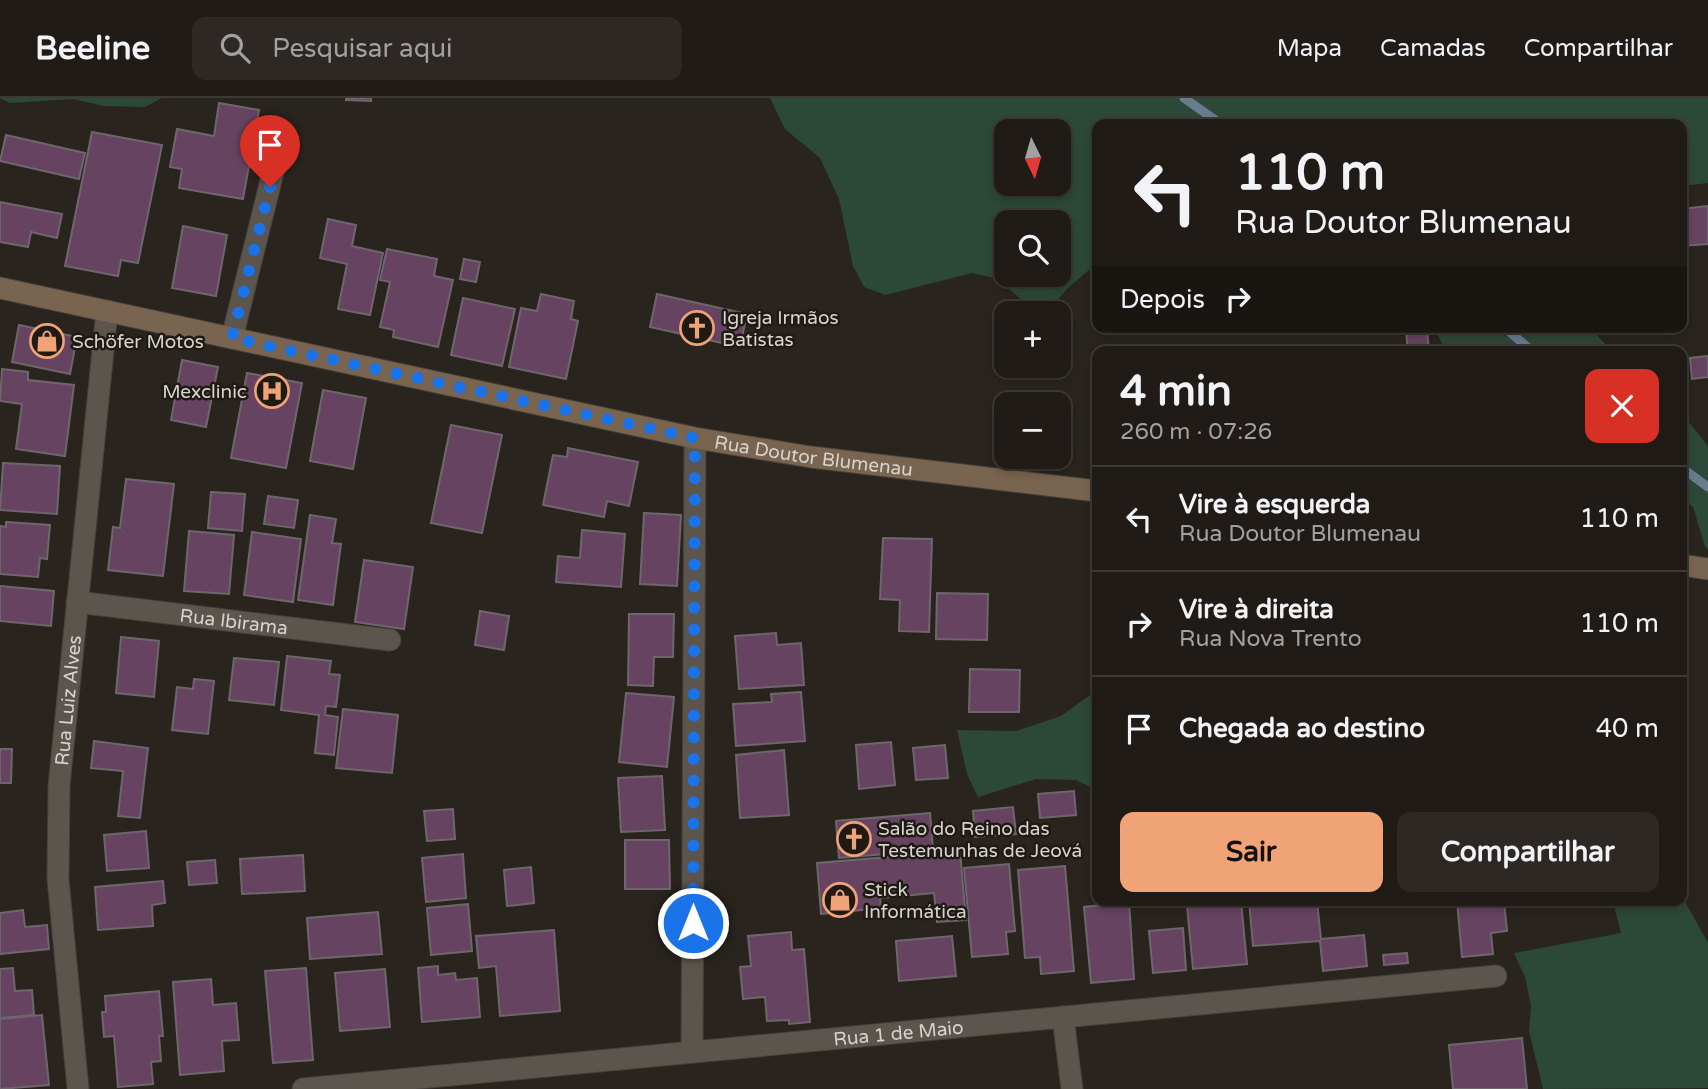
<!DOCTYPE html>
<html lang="pt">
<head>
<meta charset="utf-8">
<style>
	body { margin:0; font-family:"Varela Round",sans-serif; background:#2d2823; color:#f1f3f6; height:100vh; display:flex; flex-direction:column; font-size:26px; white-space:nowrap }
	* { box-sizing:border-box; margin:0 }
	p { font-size:23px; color:#a2a1a1 }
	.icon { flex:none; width:38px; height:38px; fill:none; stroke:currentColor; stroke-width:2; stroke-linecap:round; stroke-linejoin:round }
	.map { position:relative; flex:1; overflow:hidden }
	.side { position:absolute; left:1092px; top:248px; width:595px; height:560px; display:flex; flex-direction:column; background:#201b16; border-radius:14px; box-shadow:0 4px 10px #0003,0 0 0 2px #3d3935 }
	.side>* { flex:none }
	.hud { position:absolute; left:1092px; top:21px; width:595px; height:214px; border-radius:14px; box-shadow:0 4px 10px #0003,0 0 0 2px #3d3935; background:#201b16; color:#f1f3f6; overflow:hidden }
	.needle { width:46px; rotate:175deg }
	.buttons { position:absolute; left:994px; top:21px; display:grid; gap:14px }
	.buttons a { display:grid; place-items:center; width:77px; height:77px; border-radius:14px; background:#201b16; box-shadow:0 4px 10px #0003,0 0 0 2px #3d3935; font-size:35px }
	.pin { position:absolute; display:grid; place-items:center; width:60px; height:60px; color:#fff; margin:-72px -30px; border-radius:50% 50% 50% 0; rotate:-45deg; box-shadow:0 0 7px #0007 }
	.pin .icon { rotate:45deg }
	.me { position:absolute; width:77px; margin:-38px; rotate:0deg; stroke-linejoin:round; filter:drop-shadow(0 0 5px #0008) }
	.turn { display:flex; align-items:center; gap:24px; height:147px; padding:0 28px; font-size:32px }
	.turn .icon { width:91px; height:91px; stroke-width:2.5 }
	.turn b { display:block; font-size:49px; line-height:60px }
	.then { display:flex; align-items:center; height:66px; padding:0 28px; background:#0003; gap:14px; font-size:26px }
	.round { display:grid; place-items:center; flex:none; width:74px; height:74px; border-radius:14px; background:#2d2823 }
	.summary { display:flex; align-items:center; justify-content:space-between; height:119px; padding:0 28px }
	h1 { font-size:42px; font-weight:800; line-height:52px }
	.primary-button { display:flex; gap:14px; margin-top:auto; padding:14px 28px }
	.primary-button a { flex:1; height:80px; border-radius:14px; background:#efa377; color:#111; font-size:28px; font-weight:800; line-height:80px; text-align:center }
	.primary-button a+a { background:#2d2823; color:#f1f3f6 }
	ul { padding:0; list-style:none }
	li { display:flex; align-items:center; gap:21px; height:105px; padding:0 28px; border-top:2px solid #3d3935 }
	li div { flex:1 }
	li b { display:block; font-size:26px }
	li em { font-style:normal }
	header { display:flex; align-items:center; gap:42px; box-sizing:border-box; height:98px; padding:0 35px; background:#201b16; border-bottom:2px solid #3d3935 }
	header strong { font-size:33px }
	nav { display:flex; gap:38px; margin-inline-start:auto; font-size:24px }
	.search { width:490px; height:63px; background:#2d2823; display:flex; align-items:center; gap:18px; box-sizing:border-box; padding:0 24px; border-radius:14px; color:#a2a1a1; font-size:26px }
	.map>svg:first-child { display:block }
	.green { fill:#2c4838; fill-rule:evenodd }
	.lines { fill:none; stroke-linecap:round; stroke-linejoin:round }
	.stream { stroke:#6a7a8f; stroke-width:9 }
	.building { fill:#664461; stroke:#6e666c; stroke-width:2 }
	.street-casing { stroke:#45403b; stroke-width:23 }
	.secondary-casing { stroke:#45403b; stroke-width:23 }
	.street { stroke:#5c554e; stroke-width:21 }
	.secondary { stroke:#79644f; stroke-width:21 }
	.route { stroke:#1a73e8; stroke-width:12; stroke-dasharray:0 21.6 }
	.labels { text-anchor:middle; stroke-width:5; stroke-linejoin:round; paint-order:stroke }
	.poi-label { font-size:19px; fill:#d6d2cd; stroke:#201a14; text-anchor:start }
	.street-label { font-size:19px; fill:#d6d2cd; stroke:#201a14 }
</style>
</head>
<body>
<header>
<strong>Beeline</strong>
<div class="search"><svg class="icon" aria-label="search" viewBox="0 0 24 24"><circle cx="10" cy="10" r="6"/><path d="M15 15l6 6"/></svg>Pesquisar aqui</div>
<nav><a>Mapa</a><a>Camadas</a><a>Compartilhar</a></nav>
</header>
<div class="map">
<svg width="1708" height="991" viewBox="0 0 1708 991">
	<rect width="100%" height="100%" fill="#2a241e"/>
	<g class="green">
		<polygon points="0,0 162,0 145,9 104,8 73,1 10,5"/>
		<path d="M770 0H1708V85L1682 88V26H1097V165L1069 189 1054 206 1031 209 995 180 972 175 885 197 864 189 853 168 839 101 820 60 785 31ZM1006 33H1059V86H1006ZM1059 124V177H1006V124Z"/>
		<polygon points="1434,229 1590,229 1612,254 1446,254"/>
		<polygon points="1682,316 1708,348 1708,451 1705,449 1693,409 1682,401"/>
		<polygon points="1097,592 1097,692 1076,682 1036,681 978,699 967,676 957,632 1016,633 1061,618"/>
		<polygon points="1682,798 1708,845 1708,990 1543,991 1529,933 1531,908 1525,879 1514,855 1621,835 1613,803 1682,803"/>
	</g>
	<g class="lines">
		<g class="stream">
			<polyline points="1184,0 1221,26"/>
			<polyline points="1504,229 1533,254"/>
			<polyline points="1682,370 1708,389"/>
		</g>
	</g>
	<g class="building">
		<polygon points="346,0 371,0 371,3 346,2"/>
		<polygon points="219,5 259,12 243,101 179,90 182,71 170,69 177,31 214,38"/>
		<polygon points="92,34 162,47 138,165 121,162 118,178 65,168"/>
		<polygon points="6,37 85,55 79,81 0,63"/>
		<polygon points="0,104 62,116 57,140 31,134 28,149 0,144"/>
		<polygon points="1708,108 1708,146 1682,148 1682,111"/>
		<polygon points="328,121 356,127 352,148 383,155 370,217 338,211 347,166 320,160"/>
		<polygon points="183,128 227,137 216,198 172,190"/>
		<polygon points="387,151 437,161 434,178 453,182 438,249 393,239 394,232 380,229 390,184 380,182"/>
		<polygon points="464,161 480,164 476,184 460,181"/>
		<polygon points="541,196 574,203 571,221 578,223 566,281 509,269 521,210 537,213"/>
		<polygon points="657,196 747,216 740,249 650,229"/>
		<polygon points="463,200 515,211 502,268 451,257"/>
		<polygon points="19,227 77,239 70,276 12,264"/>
		<polygon points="1427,231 1429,254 1408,254 1406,233"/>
		<polygon points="1708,258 1708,279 1692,281 1690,260"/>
		<polygon points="182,262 218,269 206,329 171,322"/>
		<polygon points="2,271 28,274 28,282 74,287 65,358 16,351 22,306 0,303"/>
		<polygon points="247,275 302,285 286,370 231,360"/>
		<polygon points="323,292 366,300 353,371 310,363"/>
		<polygon points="451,327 502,337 482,435 431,425"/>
		<polygon points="568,350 638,364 629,408 607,403 604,419 543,407 553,357 567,359"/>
		<polygon points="3,365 60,368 57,416 0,412"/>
		<polygon points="126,381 174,386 163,478 108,472 113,429 120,430"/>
		<polygon points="211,394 245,396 242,433 208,430"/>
		<polygon points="268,398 298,402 294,430 264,426"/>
		<polygon points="644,415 681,417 677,488 640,486"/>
		<polygon points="310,417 336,421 332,445 341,446 333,507 298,502"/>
		<polygon points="6,424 50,427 47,461 40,460 38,479 0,476 0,428 6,429"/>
		<polygon points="582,432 625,436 621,489 556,484 558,458 580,460"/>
		<polygon points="189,433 234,437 229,496 184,493"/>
		<polygon points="252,434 301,441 293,504 244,497"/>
		<polygon points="883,440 932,441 929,534 899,533 900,502 880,501"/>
		<polygon points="364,462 413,469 404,531 355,524"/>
		<polygon points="0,488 54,493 51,528 0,523"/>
		<polygon points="937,495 988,496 987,542 936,541"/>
		<polygon points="480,513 509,518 504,552 475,547"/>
		<polygon points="629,516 674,516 673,559 654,559 653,588 628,587"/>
		<polygon points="776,535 777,547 801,545 804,587 739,591 735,538"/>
		<polygon points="121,539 159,543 154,599 116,595"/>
		<polygon points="287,558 331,563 329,576 340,577 336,609 326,608 325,617 338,619 334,657 315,655 319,617 281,612"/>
		<polygon points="234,560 279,564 274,607 229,602"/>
		<polygon points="970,571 1020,572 1019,614 969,614"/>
		<polygon points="194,581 214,583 208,636 172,632 177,589 193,591"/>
		<polygon points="801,594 805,643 736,648 733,606 772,604 771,596"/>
		<polygon points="626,595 674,599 667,669 619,664"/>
		<polygon points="343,611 398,617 392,675 336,670"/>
		<polygon points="94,643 148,650 140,720 118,718 123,673 91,670"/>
		<polygon points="891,644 895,687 859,691 856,647"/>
		<polygon points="945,647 948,680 916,682 913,650"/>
		<polygon points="0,651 12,651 11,685 0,685"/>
		<polygon points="784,652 789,717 740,720 736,657"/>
		<polygon points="662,678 665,732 621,734 618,680"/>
		<polygon points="1074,693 1076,717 1040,720 1038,696"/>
		<polygon points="1013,709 1016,736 975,739 973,713"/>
		<polygon points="453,711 455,741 427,743 424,713"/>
		<polygon points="930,715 933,752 839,760 836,723"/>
		<polygon points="146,733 149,770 107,773 104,737"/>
		<polygon points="625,742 669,742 670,791 625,791"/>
		<polygon points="960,753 966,822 937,824 934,795 880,800 881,810 821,816 817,765"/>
		<polygon points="463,756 466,800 426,804 422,760"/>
		<polygon points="303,757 305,793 242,796 240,761"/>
		<polygon points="215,762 217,785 189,787 187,764"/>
		<polygon points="1009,766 1015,833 1006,834 1008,856 972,859 964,770"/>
		<polygon points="1065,768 1074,873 1041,876 1040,859 1025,860 1018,772"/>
		<polygon points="531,769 534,805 507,808 504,772"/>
		<polygon points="163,783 165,805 152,807 153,828 98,832 95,789"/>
		<polygon points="1102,803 1129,803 1134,881 1091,885 1084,809 1102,807"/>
		<polygon points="1209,803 1241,803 1247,866 1193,871 1187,808 1210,806"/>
		<polygon points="1249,803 1317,803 1321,841 1364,837 1367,868 1323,873 1320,843 1253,848"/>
		<polygon points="1457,803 1504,803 1507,833 1491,835 1493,856 1462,859"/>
		<polygon points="468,806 472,853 431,857 427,810"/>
		<polygon points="23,812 25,829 47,827 49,851 0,856 0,815"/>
		<polygon points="378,814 382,856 310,861 307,820"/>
		<polygon points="1183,830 1186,872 1153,875 1149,833"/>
		<polygon points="554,832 560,913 500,918 496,868 479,870 476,838"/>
		<polygon points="791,834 792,852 804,851 810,924 789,926 789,922 767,923 765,899 743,901 740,869 751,868 748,838"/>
		<polygon points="952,838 956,878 899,883 896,843"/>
		<polygon points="1407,855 1408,865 1384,867 1383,857"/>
		<polygon points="438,868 438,877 455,875 456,882 477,880 480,919 422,924 418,870"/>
		<polygon points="13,870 15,893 32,892 34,917 0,920 0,871"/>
		<polygon points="306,870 313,962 273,965 265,873"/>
		<polygon points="385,871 390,929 340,933 335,875"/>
		<polygon points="211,881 213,907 236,905 239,942 222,943 224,973 180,977 173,884"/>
		<polygon points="159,893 163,938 159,938 161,963 151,964 153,986 118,989 114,938 104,939 102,914 106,914 105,898"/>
		<polygon points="42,917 49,987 0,991 0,921"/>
		<polygon points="1522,940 1527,991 1453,991 1449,947"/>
	</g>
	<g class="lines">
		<g class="street-casing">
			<g id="street">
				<polyline points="232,240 282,38"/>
				<path id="s1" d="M77 504 390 542"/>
				<polyline points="1063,919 1072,991"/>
				<polyline points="692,954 695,340"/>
				<path id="s2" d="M78 991 58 781 59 688 107 213"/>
				<path id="s3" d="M303 991 1496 878"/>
			</g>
		</g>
		<g class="secondary-casing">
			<g id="secondary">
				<path id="s4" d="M0 190 695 340 811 359 1097 393"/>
				<polyline points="1682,467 1708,471"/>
			</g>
		</g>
		<use href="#street" class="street"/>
		<use href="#secondary" class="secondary"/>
	</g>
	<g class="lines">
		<polyline class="route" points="270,89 232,240 695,340 693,825"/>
	</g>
	<defs>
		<g id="church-ring" transform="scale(1.75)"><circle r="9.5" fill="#201a14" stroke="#efa377" stroke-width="1.5"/><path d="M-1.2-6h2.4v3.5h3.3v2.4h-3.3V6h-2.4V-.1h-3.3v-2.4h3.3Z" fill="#efa377"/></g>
		<g id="shop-ring" transform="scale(1.75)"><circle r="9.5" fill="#201a14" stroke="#efa377" stroke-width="1.5"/><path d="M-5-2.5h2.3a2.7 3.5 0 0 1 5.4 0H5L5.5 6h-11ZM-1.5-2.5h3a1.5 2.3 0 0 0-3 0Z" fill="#efa377"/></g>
		<g id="hospital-ring" transform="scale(1.75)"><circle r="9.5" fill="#201a14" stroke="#efa377" stroke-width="1.5"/><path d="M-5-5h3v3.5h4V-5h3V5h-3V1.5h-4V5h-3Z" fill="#efa377"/></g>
	</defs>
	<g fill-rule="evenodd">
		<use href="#church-ring" x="697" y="230"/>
		<use href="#shop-ring" x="47" y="243"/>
		<use href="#hospital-ring" x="272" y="293"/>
		<use href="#church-ring" x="854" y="741"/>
		<use href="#shop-ring" x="840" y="802"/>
	</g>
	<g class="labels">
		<g class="poi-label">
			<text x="722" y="226">Igreja Irmãos<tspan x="722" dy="22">Batistas</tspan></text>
			<text x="72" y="250">Schöfer Motos</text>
			<text x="247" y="300" text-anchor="end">Mexclinic</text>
			<text x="878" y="737">Salão do Reino das<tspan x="878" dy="22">Testemunhas de Jeová</tspan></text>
			<text x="864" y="798">Stick<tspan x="864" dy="22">Informática</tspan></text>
		</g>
		<g class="street-label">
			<text dy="7" stroke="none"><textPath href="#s4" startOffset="831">Rua Doutor Blumenau</textPath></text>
			<text dy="7" stroke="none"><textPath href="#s1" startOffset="158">Rua Ibirama</textPath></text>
			<text dy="7" stroke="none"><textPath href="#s2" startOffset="390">Rua Luiz Alves</textPath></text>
			<text dy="7" stroke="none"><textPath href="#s3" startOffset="598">Rua 1 de Maio</textPath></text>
		</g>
	</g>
</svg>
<div class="buttons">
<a><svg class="needle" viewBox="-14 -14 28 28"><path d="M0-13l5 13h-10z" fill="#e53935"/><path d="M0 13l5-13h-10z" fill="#a2a1a1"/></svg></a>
<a><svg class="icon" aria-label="search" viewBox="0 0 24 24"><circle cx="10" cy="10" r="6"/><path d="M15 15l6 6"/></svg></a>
<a>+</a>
<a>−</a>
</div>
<div class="pin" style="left:270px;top:89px;background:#d93025"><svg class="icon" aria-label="arrive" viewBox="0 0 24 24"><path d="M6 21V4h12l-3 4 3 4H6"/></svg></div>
<svg class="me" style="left:693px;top:825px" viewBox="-20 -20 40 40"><circle r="17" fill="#1a73e8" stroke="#fff" stroke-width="3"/><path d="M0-11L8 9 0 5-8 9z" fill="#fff"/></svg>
<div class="hud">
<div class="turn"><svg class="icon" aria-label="left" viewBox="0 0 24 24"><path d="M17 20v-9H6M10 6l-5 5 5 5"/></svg><div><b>110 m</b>Rua Doutor Blumenau</div></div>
<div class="then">Depois<svg class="icon" aria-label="right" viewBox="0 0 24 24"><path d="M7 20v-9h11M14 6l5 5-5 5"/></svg></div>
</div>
<section class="side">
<div class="summary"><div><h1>4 min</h1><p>260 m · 07:26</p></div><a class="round" style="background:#d93025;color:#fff"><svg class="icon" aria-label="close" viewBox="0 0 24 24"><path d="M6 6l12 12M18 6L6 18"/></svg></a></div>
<ul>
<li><svg class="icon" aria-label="left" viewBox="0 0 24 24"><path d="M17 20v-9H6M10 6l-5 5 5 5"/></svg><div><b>Vire à esquerda</b><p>Rua Doutor Blumenau</p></div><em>110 m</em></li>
<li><svg class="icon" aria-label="right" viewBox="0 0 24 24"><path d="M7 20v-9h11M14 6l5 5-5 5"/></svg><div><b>Vire à direita</b><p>Rua Nova Trento</p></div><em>110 m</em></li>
<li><svg class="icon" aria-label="arrive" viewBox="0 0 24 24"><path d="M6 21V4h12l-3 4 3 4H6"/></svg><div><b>Chegada ao destino</b></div><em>40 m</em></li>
</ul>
<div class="primary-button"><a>Sair</a><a>Compartilhar</a></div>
</section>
</div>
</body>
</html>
